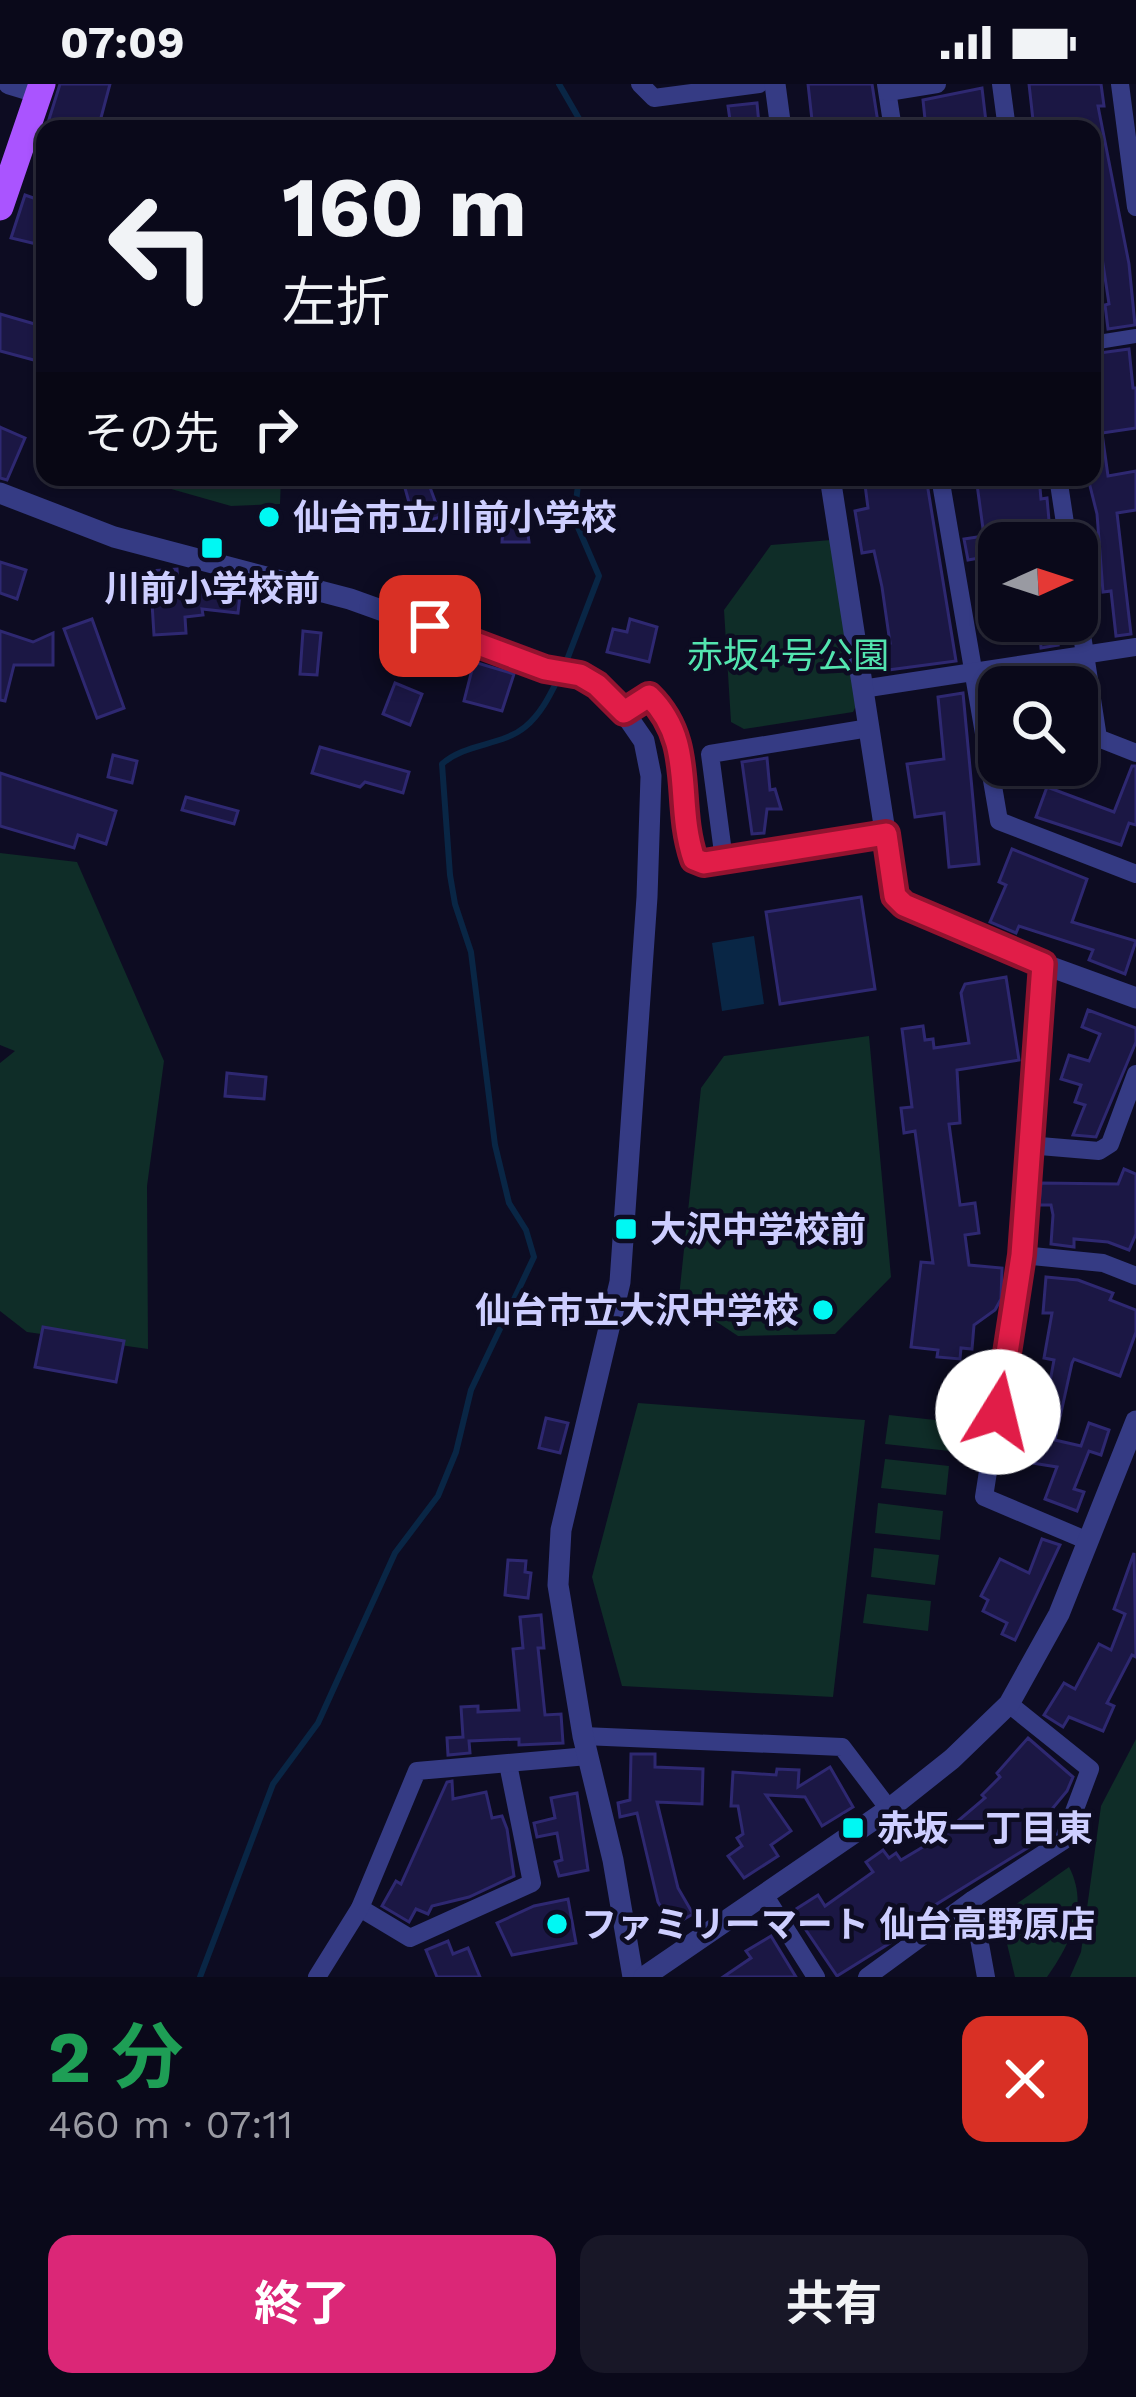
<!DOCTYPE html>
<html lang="ja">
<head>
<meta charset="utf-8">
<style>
	body { margin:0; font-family:"Work Sans","Noto Sans JP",sans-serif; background:#181727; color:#f1f3f6; height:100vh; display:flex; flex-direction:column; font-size:45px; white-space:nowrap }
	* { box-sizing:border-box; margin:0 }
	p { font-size:39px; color:#999aa2 }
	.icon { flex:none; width:66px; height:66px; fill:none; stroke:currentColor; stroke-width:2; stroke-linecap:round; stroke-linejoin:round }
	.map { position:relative; height:1893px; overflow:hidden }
	.details { display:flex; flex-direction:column; background:#0a091a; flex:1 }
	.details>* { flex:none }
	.top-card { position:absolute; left:36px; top:36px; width:1065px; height:366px; border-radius:24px; box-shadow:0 3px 9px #0004,0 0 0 3px #2a2a39; background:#0a091a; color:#f1f3f6; overflow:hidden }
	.needle { width:78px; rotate:87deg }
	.controls { position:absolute; left:978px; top:438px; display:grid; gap:24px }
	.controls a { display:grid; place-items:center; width:120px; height:120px; border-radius:24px; background:#0a091a; box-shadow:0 3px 9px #0004,0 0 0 3px #2a2a39; font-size:60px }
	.pin { position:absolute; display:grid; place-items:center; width:102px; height:102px; color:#fff; margin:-51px; border-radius:24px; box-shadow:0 6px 18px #0006 }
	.me { position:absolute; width:132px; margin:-66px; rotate:9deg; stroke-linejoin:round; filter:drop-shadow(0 0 9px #0008) }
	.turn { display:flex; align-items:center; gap:42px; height:252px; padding:0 48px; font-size:54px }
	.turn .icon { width:156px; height:156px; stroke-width:2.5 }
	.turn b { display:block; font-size:84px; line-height:102px }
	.then { display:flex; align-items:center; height:114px; padding:0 48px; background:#0003; gap:24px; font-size:45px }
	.round { display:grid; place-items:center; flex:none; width:126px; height:126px; border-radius:24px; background:#181727 }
	.overview { display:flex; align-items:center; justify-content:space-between; height:204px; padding:0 48px }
	h1 { font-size:72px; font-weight:700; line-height:90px; color:#1e9e55 }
	.button { display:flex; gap:24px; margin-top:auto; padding:24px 48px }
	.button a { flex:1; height:138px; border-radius:24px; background:#db2777; color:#fff; font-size:48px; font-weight:700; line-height:138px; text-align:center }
	.button a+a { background:#181727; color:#f1f3f6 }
	.status { display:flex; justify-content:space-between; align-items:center; height:84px; padding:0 60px; background:#0a091a; direction:ltr }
	.status svg { height:33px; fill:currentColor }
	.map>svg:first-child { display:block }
	.green { fill:#0f2d28 }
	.water { fill:#092645 }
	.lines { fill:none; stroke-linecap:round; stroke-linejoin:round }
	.stream { stroke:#092645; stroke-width:6 }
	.building { fill:#1b1744; stroke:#2e2871; stroke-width:3 }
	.pedestrian { stroke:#353b84; stroke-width:14 }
	.minor { stroke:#353b84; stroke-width:18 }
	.tertiary { stroke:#353b84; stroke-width:21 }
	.primary { stroke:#aa54ff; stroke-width:27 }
	.route-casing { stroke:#92132f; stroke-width:30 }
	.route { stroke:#e11d48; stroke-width:21 }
	.poi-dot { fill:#00f8f3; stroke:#0d0c22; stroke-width:4.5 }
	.labels { text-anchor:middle; stroke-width:9; stroke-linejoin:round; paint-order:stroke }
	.poi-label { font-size:36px; font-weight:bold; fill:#cdceff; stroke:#0d0c22; text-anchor:start }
	.park-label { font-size:36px; fill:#53e5af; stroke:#0d0c22 }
</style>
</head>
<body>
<div class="status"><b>07:09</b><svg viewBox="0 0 49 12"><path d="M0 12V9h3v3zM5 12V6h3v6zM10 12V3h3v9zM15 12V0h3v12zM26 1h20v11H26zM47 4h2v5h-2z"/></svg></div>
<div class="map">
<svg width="1136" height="1893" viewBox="0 0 1136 1893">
	<rect width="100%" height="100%" fill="#0d0c22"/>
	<g class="green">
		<polygon points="129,393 281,393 280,420 231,422"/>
		<polygon points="831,456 858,618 853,628 744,645 731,638 724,526 771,461"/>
		<polygon points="0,769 77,778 164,977 147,1102 148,1265 27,1248 0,1227 0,979 15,967 0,961"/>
		<polygon points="869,952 891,1193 835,1250 738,1252 679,1213 701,1004 724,972"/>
		<polygon points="638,1319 865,1336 833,1613 622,1602 592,1493"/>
		<polygon points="889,1331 954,1338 950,1367 885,1360"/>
		<polygon points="885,1375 949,1382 946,1411 881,1404"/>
		<polygon points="878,1419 943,1427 940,1456 875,1449"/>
		<polygon points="874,1464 939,1471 935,1501 871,1493"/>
		<polygon points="867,1510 931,1517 928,1547 863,1539"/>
		<polygon points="1136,1655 1136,1893 1070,1893 1081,1868 1101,1722"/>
		<path d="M1069 1783C1089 1821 1071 1859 1047 1893H1015L1003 1843 1012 1823Z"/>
	</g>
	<polygon class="water" points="754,852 764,920 722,927 712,859"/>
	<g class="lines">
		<g class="stream">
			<polyline points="559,0 585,45"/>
			<polyline points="565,581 599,492 574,434 579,393"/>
			<path d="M200 1893 273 1700 318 1639 395 1469 438 1412 456 1368 471 1306 534 1173 526 1146 509 1119 495 1061 471 868 455 820 450 791 442 680C465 659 502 662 525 643 541 630 550 611 559 593"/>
		</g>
	</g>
	<g class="building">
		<polygon points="60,0 110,0 98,45 46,45"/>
		<polygon points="808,0 872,0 879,45 813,45"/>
		<polygon points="1029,0 1101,0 1104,22 1098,22 1129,180 1135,241 1108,245 1105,221 1109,220 1092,107 1092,45 1034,45"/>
		<polygon points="982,4 986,38 926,45 923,16"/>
		<polygon points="757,19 759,40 731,43 728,22"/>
		<polygon points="25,111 45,118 45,162 11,154"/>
		<polygon points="0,230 45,243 45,279 0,267"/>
		<polygon points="1129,265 1133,304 1136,304 1136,344 1102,349 1108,392 1136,387 1136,426 1117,429 1131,550 1116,552 1111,507 1103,508 1097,430 1089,398 1092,397 1092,346 1097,346 1092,324 1092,270"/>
		<polygon points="0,343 25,354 7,396 0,394"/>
		<polygon points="864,393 926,393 956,577 888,586 884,559 890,559 882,503 874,467 862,469 855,427 868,424"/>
		<polygon points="976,393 1039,393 1041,415 1047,414 1051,459 999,459 999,506 989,507 985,473 968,476 964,455 984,452"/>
		<polygon points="428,398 441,433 415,440 405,404"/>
		<polygon points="525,427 529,458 502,458 504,429"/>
		<polygon points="0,478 26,486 17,515 0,509"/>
		<polygon points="177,485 178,502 240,510 238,529 202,525 203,531 185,533 186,549 154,551 150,487"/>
		<polygon points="92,535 124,624 97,634 64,545"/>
		<polygon points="630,535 657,543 649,578 607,568 613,545 627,548"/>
		<polygon points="1032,537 1050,537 1058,561 1041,564 1040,552 1034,553"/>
		<polygon points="0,547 33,558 53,549 53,581 14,581 5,617 0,616"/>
		<polygon points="303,547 321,549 317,591 300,590"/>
		<polygon points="474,578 514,590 502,627 464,617"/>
		<polygon points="395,599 422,610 410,641 383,630"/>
		<polygon points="963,609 979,780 949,783 944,729 915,733 907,680 944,675 938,613"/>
		<polygon points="320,663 409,688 403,709 365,698 360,703 312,689"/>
		<polygon points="113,671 137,677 132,699 108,693"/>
		<polygon points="767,674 770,706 775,705 781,725 767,725 764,749 752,750 742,678"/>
		<polygon points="1132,682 1136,682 1136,741 1129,739 1121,761 1036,733 1047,703 1114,728"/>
		<polygon points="0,689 116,727 106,760 78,751 74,764 0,742"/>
		<polygon points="186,713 238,727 234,740 182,726"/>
		<polygon points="1012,765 1087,795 1072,838 1136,857 1125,890 1089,876 1093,866 1019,842 1016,849 990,838 1006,801 999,798"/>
		<polygon points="861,813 875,905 780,920 766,828"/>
		<polygon points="1006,893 1019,976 957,986 960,1039 949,1040 960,1121 975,1119 979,1149 965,1151 969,1181 1002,1184 1001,1215 995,1226 974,1241 972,1265 961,1264 960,1275 937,1273 938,1266 911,1263 921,1178 933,1179 915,1047 904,1049 901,1024 912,1023 902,945 923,942 925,956 933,955 934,964 969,959 961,909 965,900"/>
		<polygon points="1088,926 1136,944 1136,958 1096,1053 1073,1051 1085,1021 1075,1018 1081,1001 1061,995 1069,971 1089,977 1100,950 1082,943"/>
		<polygon points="227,989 266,993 264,1015 225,1012"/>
		<polygon points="1124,1085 1136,1090 1136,1150 1129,1166 1108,1158 1074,1155 1074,1163 1051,1160 1053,1131 1051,1121 1039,1121 1041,1099 1118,1100"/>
		<polygon points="1046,1193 1078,1196 1113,1209 1110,1216 1136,1226 1136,1248 1120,1292 1074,1275 1072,1279 1055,1356 1081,1362 1089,1339 1109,1346 1101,1371 1089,1367 1074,1405 1084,1408 1077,1427 1045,1415 1057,1383 1020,1377 1024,1351 1032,1352 1042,1313 1047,1314 1054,1276 1044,1274 1052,1229 1043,1229"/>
		<polygon points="43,1243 124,1257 116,1298 35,1283"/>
		<polygon points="546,1334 568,1339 560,1369 539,1364"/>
		<polygon points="1042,1455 1060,1461 1015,1556 1002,1550 1007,1539 983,1527 988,1516 981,1512 1000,1475 1029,1489"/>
		<polygon points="1134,1469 1136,1573 1132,1571 1107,1619 1114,1622 1103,1647 1069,1633 1063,1643 1044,1631 1064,1599 1075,1605 1099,1560 1111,1566 1125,1530 1114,1525"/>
		<polygon points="508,1476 526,1477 525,1488 531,1489 528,1514 505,1511"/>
		<polygon points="541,1531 544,1564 538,1564 545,1631 561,1630 563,1659 519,1661 519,1655 469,1657 470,1669 448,1671 447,1654 463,1653 461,1623 478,1622 478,1628 519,1626 513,1565 523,1564 520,1533"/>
		<polygon points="1028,1654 1073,1693 1067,1707 1047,1731 1054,1742 1042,1755 885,1852 890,1859 837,1892 793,1827 818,1811 825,1822 873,1788 866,1778 883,1766 889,1774 896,1769 901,1776 938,1754 985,1714 982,1711 1000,1693 997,1689"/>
		<polygon points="631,1670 655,1670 655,1683 703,1685 702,1720 657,1718 678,1804 693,1830 672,1842 658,1818 637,1729 620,1733 618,1719 630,1716"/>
		<polygon points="830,1683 853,1723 822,1742 805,1713 766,1711 791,1747 771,1761 778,1772 744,1794 728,1772 742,1762 737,1754 743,1750 738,1722 731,1722 733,1688 776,1691 777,1685 799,1686 798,1703"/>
		<polygon points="452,1697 453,1715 486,1708 492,1734 502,1732 507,1745 514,1792 469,1813 432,1822 428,1830 416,1825 409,1838 382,1822 396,1797 401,1800 447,1698"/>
		<polygon points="577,1709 588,1786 559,1792 555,1778 562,1776 557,1749 537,1753 534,1739 555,1734 551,1714"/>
		<polygon points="568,1815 576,1859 512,1871 497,1839 534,1822"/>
		<polygon points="771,1852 796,1893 723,1893 751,1874 746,1867"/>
		<polygon points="448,1857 453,1870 468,1864 480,1893 437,1893 426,1866"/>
	</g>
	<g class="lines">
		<polyline class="pedestrian" points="1092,259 1136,252"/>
		<g class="minor">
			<polyline points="640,0 654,14 759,0"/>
			<polyline points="886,0 893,45"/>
			<polyline points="1001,0 1007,45"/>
			<polyline points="1120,0 1136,123"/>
			<polyline points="888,8 937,0"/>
			<polyline points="940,393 999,737 1136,790"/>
			<polyline points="1058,393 1068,459"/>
			<polyline points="1077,519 1098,654 1136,669"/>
			<polyline points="862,605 1136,563"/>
			<path d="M624 628 649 612C697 659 674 717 694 775L704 779 724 776"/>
			<polyline points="869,644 710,670 724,776 886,750"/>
			<polyline points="1043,880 1022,1171 984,1413 1088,1457"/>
			<polyline points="1028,1061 1099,1067 1110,1060 1136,990"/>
			<polyline points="1022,1171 1103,1179 1136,1192"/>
			<polyline points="583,1652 842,1663 889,1725"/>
			<polyline points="765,1812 816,1893"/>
			<polyline points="972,1816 986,1893"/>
			<polyline points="360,1824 410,1854 532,1799 508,1680"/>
			<polyline points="317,1893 360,1824 417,1687 588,1672"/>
			<polyline points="867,1893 972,1816 1063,1757 1090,1685 1009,1620"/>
		</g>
		<g class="tertiary">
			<polyline points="9,0 39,9"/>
			<polyline points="775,0 781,45"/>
			<polyline points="830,393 895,812 904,821 1043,880 1136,914"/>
			<polyline points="0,409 114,453 350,515 545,585 580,591 597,601 624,628 644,657 651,692 647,813 620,1198 561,1446 558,1501 583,1652 613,1776 633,1893"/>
			<polyline points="644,1893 889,1725 952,1675 1009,1620 1059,1530 1136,1337"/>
		</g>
		<polyline class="primary" points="0,123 42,0"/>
	</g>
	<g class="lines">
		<g class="route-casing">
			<path id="route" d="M430 542 545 585 580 591 597 601 624 628 649 612C697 659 674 717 694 775L704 779 886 750 895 812 904 821 1043 880 1022 1171 998 1328"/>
		</g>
		<use href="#route" class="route"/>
	</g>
	<g class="poi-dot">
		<circle cx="269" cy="433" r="12"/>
		<rect x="200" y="452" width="24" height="24" rx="6"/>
		<rect x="614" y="1133" width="24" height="24" rx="6"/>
		<circle cx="823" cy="1226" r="12"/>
		<rect x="841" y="1732" width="24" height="24" rx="6"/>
		<circle cx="557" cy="1840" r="12"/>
	</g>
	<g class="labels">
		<g class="poi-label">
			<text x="293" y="446">仙台市立川前小学校</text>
			<text x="212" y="517" text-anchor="middle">川前小学校前</text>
			<text x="650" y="1158">大沢中学校前</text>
			<text x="799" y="1239" text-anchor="end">仙台市立大沢中学校</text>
			<text x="877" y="1757">赤坂一丁目東</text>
			<text x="581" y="1853">ファミリーマート 仙台高野原店</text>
		</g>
		<g class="park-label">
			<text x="788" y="584">赤坂4号公園</text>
		</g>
	</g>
</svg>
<div class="controls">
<a><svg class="needle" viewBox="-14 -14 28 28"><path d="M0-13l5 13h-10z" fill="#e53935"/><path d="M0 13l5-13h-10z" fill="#999aa2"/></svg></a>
<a><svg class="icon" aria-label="search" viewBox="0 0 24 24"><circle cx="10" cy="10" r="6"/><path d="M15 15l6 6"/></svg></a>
</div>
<div class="pin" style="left:430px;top:542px;background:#d93025"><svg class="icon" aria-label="arrive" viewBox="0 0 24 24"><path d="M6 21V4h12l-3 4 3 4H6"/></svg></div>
<svg class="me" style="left:998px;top:1328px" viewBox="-20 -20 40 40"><circle r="19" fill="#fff"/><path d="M0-13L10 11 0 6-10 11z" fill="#e11d48"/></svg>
<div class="top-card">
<div class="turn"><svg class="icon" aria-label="left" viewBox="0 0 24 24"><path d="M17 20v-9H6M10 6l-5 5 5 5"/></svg><div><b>160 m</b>左折</div></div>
<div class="then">その先<svg class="icon" aria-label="right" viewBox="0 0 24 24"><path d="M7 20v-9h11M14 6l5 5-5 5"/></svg></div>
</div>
</div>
<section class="details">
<div class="overview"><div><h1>2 分</h1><p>460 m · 07:11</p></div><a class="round" style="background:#d93025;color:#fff"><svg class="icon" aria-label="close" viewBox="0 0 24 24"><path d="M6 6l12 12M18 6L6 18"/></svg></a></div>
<div class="button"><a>終了</a><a>共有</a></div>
</section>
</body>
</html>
